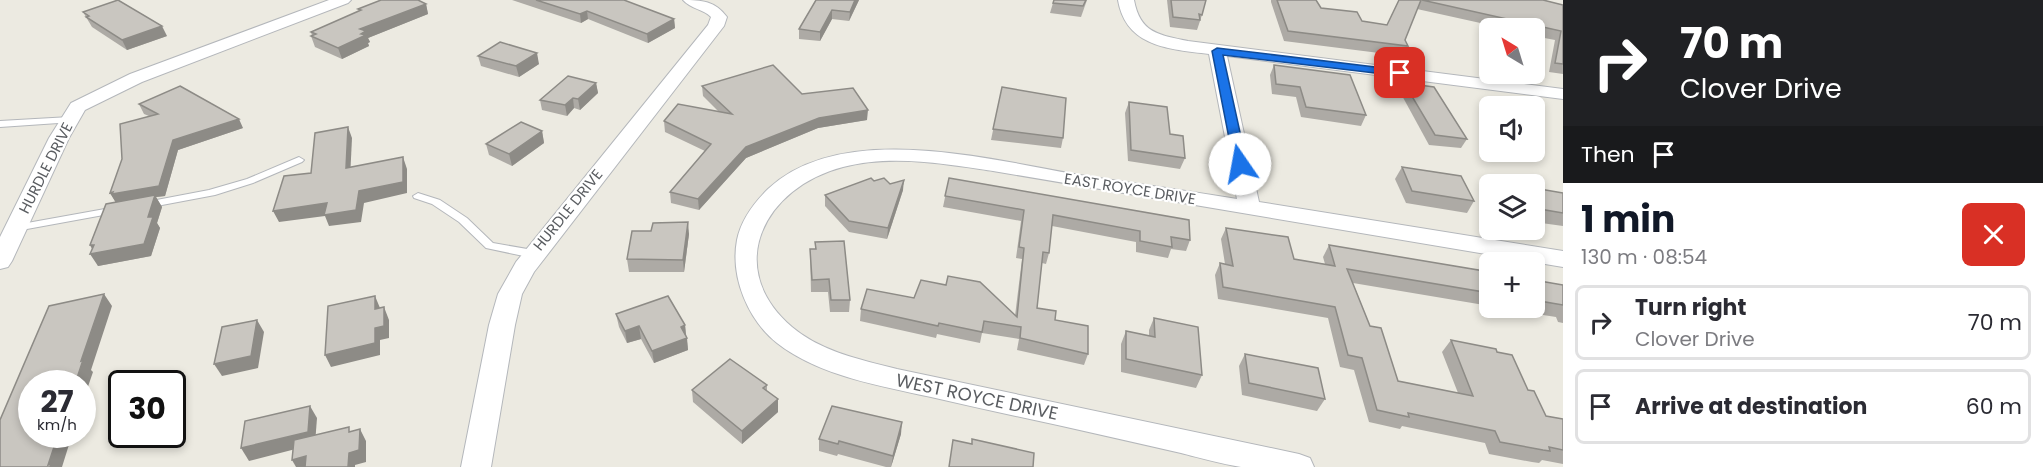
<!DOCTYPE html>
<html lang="en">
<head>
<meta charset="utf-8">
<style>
	body { margin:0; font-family:Poppins,sans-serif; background:#f2f2f3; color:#2b2b33; height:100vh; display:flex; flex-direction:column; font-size:22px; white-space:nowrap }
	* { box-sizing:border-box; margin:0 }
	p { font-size:20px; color:#7c7c81 }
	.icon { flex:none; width:33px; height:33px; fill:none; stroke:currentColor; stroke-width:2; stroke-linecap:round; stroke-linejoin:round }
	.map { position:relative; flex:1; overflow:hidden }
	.side { display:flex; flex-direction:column; background:#fff; width:480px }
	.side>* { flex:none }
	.top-card { background:#202124; color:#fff; overflow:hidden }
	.needle { width:39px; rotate:322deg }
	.tools { position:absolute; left:1479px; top:18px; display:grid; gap:12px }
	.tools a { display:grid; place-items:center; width:66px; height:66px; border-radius:9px; background:#fff; box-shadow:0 3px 9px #0003; font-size:30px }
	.speed { position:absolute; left:18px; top:370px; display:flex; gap:12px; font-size:30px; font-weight:700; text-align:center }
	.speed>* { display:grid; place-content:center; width:78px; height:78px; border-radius:50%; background:#fff; box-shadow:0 3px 9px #0003; line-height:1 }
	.speed small { font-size:15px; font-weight:400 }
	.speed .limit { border:3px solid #111; border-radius:9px; background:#fff; color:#111 }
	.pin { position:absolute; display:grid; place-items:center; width:51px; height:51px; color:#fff; margin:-26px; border-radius:12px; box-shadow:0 3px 9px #0006 }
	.me { position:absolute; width:66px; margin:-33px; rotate:348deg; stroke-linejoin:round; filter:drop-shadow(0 0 4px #0008) }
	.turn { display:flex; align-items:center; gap:21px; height:126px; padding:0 18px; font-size:27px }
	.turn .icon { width:78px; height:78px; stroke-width:2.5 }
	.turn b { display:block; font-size:42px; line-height:51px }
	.then { display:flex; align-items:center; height:57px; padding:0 18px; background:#0003; gap:12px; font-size:22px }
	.round { display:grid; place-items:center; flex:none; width:63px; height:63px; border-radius:9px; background:#f2f2f3 }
	.summary { display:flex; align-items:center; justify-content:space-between; height:102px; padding:0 18px }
	h1 { font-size:36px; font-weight:700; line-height:45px; color:#111827 }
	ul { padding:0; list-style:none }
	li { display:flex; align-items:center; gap:18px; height:75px; margin:0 12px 9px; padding:0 6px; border:3px solid #e1e1e2; border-radius:9px }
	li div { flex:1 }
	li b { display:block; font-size:22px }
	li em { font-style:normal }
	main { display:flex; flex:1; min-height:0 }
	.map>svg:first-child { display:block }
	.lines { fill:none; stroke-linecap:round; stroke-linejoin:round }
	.lane-casing { stroke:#b4b7bb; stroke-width:2 }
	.street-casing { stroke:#b4b7bb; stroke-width:2 }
	.lane { fill:#fff; fill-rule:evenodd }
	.street { fill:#fff; fill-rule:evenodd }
	.wall { fill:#adaaa5 }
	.shaded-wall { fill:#8d8b86 }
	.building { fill:#c9c6c0; stroke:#8d8b86; stroke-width:1.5 }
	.route { fill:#1a73e8; stroke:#114b97; stroke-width:1.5 }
	.labels { text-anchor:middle; stroke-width:4.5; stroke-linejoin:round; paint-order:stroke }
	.street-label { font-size:15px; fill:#5a5d61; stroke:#fff }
	.near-street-label { font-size:18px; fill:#5a5d61; stroke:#fff }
</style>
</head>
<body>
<main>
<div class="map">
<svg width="1563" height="467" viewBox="0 0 1563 467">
	<rect width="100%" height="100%" fill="#eceae1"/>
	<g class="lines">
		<g class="lane-casing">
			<g id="lane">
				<polygon points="70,117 74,120 73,122 0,127 0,121"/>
				<polygon points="299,157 304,160 302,162 253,183 215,195 146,208 141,205 146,202 209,190 247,179"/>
				<polygon points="418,193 440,200 467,218 493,243 533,250 538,254 533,258 486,248 459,222 432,204 414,198 413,196"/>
				<polygon points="116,207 121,210 120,212 16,231 11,228 16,225"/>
			</g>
		</g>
		<g class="street-casing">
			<g id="street">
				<polygon points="329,0 351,0 348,3 142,82 85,110 69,138 12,261 8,267 0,269 0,237 49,138 71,103 130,74"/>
				<path d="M683 0C702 0 715 1 727 17L724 26 534 272 522 294 515 325 491 467H461L489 325 498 294 516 262 708 25 711 17C703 9 691 9 683 0Z"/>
				<path d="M1118 0H1134C1140 33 1159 35 1188 41L1563 89V99L1227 56 1259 202 1563 251V267L993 171C945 164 892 154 843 167 765 187 722 267 792 327 820 351 861 360 897 369L1299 454 1310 458 1314 467C1290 467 1264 467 1241 467 1221 464 1201 458 1181 453 1142 444 1102 435 1062 426 1019 417 975 407 931 397 881 386 819 376 777 343 748 320 730 277 737 240 741 220 754 203 768 189 841 120 987 159 1074 174 1129 183 1183 190 1237 199L1209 54C1169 49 1126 47 1118 0Z"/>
			</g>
		</g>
		<use href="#lane" class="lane"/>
		<use href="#street" class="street"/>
	</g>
	<g class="wall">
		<polygon points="512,0 624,0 674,19 675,28 648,43 588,19 581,23"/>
		<polygon points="816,0 859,0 849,21 832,19 820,41 799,39 799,29"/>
		<polygon points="1087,0 1081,17 1050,13 1053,3"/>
		<polygon points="1167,0 1206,0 1202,15 1197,30 1170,27"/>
		<polygon points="1271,0 1316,0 1321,8 1362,21 1387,25 1399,0 1543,0 1563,5 1563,74 1549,72 1555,40 1534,36 1534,28 1503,28 1417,9 1405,40 1408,46 1403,56 1284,41 1271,2"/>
		<polygon points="426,4 428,14 368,38 370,42 368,43 369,46 342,59 315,47 311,36 312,36 311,32 359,11 358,9"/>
		<polygon points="83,12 167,36 127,50 92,27"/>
		<polygon points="478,56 539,64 519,77 481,66"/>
		<polygon points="1274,65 1366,115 1361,126 1301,117 1296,97 1272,94 1270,75"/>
		<polygon points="596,83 598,93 580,110 574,108 567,116 542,110 540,100"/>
		<polygon points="1404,83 1467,139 1461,148 1429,145 1400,92"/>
		<polygon points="702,86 802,94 867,120 818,128 746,158 699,210 671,203 670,192 705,151 665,132 664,121 719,112 703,96"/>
		<polygon points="1002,87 1063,138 1061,148 991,140"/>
		<polygon points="1129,102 1170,134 1185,158 1180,169 1128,161 1125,113"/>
		<polygon points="139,104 243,128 178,150 165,196 156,197 162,207 157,223 160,228 151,256 98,266 92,249 90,245 116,202 110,193 149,116 144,114"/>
		<polygon points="542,131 544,143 512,166 489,155 486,144"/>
		<polygon points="1402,167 1474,201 1467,213 1406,203 1395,179"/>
		<polygon points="949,178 1190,240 1186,251 1171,249 1168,258 1136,252 1136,242 1052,226 1049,253 1046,264 1042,263 1037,308 1055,320 1088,354 1084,365 1017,350 1019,339 982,333 980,343 937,334 936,338 860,321 861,309 914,298 1015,316 1022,259 1016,258 1021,221 943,207"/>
		<polygon points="874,181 890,184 903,190 887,239 849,232 825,206 825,195"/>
		<polygon points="1534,188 1563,193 1563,226 1534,222"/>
		<polygon points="1226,228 1294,259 1325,264 1323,257 1329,245 1490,272 1490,306 1353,283 1370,326 1398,381 1458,393 1442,352 1451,340 1497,352 1528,390 1546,416 1563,419 1563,464 1542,460 1539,463 1532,462 1489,454 1485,443 1402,426 1400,429 1369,422 1354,370 1340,367 1328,318 1218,299 1215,275 1220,263 1225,264 1221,239"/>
		<polygon points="689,234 684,272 629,272 627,259"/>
		<polygon points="815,242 850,300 849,312 830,312 828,292 811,292 810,249 815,249"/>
		<polygon points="1534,280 1563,285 1563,323 1558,322 1556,317 1499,308 1534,308"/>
		<polygon points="616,314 685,325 688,350 654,363 641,339 627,343 619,327"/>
		<polygon points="1154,318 1202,375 1196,388 1121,372 1121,344 1126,331 1149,336 1149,330"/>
		<polygon points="1245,354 1325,399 1317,411 1242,395 1239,366"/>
		<polygon points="767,385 767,391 778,399 778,412 742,444 693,402 692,390"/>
		<polygon points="901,434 891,467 886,467 838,454 837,456 819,451 819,439"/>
	</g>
	<g class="shaded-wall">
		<polygon points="855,0 859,0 849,21 850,12"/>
		<polygon points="426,4 428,14 368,38 370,42 368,43 369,46 342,59 338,48 360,29"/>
		<polygon points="832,10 832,19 820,41 820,32"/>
		<polygon points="587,11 588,19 581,23 580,14"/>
		<polygon points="674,19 675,28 648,43 647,34"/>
		<polygon points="162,26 167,36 127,50 122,40"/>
		<polygon points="537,53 539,64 519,77 516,66"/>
		<polygon points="596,83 598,93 580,110 578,99"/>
		<polygon points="573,98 574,108 567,116 565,105"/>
		<polygon points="868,110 867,120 818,128 746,158 699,210 698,199 746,147 819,118"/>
		<polygon points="239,119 243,128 178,150 165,196 156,197 162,207 157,223 160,228 151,256 98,266 90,254 95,253 90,245 116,203 110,193 173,140"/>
		<polygon points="348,127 352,138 350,179 346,168"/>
		<polygon points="542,131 544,143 512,166 509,154"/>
		<polygon points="403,157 407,169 407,193 364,203 361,222 329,226 325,216 279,222 273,211 359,191"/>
		<polygon points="904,180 903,190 887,239 888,228"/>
		<polygon points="688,222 689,234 684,272 683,260"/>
		<polygon points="104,294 112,306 91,370 93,372 82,404 82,384 75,384 81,361"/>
		<polygon points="375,296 380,308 375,309"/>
		<polygon points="384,307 389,320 389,338 380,340 380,355 331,367 325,355"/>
		<polygon points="257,320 264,332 258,368 222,376 214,364"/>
		<polygon points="685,325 686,337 681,327"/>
		<polygon points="639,326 641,339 627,343 625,331"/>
		<polygon points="687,338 688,350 654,363 652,351"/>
		<polygon points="778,399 778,412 742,444 742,431"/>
		<polygon points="310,406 317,418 315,444 249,461 241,448"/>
		<polygon points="902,422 901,434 891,467 893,456"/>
		<polygon points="360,429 366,441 366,462 355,465 355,467 348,467 349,453"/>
		<polygon points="58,435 72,435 62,467 50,467 48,465"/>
		<polygon points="306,456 312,467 296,467 292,460"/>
	</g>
	<g class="building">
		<polygon points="118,0 162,26 122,40 86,17 89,16 83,12"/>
		<polygon points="381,0 418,0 426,4 360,29 366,31 361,34 366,35 338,48 311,36 316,34 311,32 361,10 358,9"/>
		<polygon points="536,0 624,0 674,19 647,34 587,11 580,14"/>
		<polygon points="816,0 855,0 850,12 832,10 820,32 799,29"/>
		<polygon points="1054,0 1086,0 1083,6 1053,3"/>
		<polygon points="1171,0 1206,0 1202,15 1199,14 1200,20 1173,17"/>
		<polygon points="1277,0 1316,0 1321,8 1357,12 1362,21 1387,25 1399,0 1421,0 1405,40 1408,46 1288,31"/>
		<polygon points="1422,0 1543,0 1563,5 1563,64 1555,63 1561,31"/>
		<polygon points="500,42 537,53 516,66 478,56"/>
		<polygon points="773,65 802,94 853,88 868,110 819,118 746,147 698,199 670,192 711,144 664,121 678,104 732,114 702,86"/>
		<polygon points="1274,65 1350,75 1366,115 1306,107 1300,87 1276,84"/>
		<polygon points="568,76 596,83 578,99 573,98 565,105 540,100"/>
		<polygon points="1404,83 1434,87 1467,139 1435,135"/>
		<polygon points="180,86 239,119 173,140 159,186 112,194 113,192 110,193 122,159 120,124 158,114 139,104"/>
		<polygon points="1002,87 1066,98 1063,138 993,129"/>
		<polygon points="1129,102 1167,107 1170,134 1183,136 1185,158 1131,150"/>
		<polygon points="521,122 542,131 509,154 486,144"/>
		<polygon points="348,127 346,168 403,157 403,182 359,191 356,210 324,215 327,203 273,211 284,176 311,173 315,133"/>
		<polygon points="1402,167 1461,176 1474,201 1412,191"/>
		<polygon points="871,178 874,181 884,178 890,184 904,180 888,228 849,221 825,195"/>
		<polygon points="949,178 1189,220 1190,240 1171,237 1172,247 1140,241 1140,231 1053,215 1049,253 1043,252 1037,308 1056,311 1055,320 1088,326 1088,354 1020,338 1021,327 984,321 982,332 939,323 938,326 861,309 867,289 914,298 921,280 946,285 948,276 980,282 1017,317 1024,248 1019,247 1024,210 945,196"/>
		<polygon points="1534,188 1563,193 1563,213 1534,208"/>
		<polygon points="155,195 148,217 153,217 144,244 90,254 94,245 90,245 106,204"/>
		<polygon points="688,222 683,260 627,259 632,231 651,231 653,223"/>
		<polygon points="1226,228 1288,237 1294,259 1335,266 1329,245 1490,272 1490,293 1347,269 1370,326 1381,328 1398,381 1473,396 1451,340 1496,349 1497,352 1512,355 1528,390 1534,391 1546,416 1563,419 1563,450 1549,447 1550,451 1543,450 1500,442 1495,431 1408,413 1409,417 1377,410 1362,358 1348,355 1335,307 1223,287 1220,263 1233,266"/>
		<polygon points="844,241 850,300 831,300 829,279 812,280 810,249 816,249 815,242"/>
		<polygon points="1534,280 1563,285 1563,305 1534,300"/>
		<polygon points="104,294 81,361 83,360 75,384 32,384 32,435 58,435 48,465 51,464 50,467 0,467 0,420 49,306"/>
		<polygon points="375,296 375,309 384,307 384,326 375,328 375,343 325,355 328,306"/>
		<polygon points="668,296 685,325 681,327 687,338 652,351 639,326 625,331 616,314"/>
		<polygon points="1154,318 1198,327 1202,375 1126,359 1126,331 1155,337"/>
		<polygon points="257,320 251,356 214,364 222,327"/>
		<polygon points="1245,354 1318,368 1325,399 1249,383"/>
		<polygon points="730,359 767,385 763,388 778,399 742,431 692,390"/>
		<polygon points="310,406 308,432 241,448 245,421"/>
		<polygon points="832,406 902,422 893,456 839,441 838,444 819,439"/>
		<polygon points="349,427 349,432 360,429 359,450 349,453 348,467 305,467 306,456 292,460 294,440"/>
		<polygon points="972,439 1034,453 1033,467 949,467 953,440 972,444"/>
	</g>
	<polygon class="route" points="1217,48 1400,70 1406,73 1400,76 1223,55 1247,164 1240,167 1234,164 1212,51"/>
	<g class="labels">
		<g class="street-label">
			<text transform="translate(46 168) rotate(-63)" y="5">HURDLE DRIVE</text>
			<text transform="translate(1130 189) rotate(9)" y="5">EAST ROYCE DRIVE</text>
			<text transform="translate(568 210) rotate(-51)" y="5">HURDLE DRIVE</text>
		</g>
		<g class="near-street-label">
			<text transform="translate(977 397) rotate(12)" y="6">WEST ROYCE DRIVE</text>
		</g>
	</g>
</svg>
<div class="tools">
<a><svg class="needle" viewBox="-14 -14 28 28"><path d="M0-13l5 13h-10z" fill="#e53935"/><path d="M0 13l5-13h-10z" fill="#7c7c81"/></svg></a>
<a><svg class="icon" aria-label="sound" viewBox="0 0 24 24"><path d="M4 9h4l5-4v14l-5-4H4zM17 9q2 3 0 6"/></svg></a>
<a><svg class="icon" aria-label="layers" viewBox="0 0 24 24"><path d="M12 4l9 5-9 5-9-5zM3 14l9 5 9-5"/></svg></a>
<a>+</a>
</div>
<div class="speed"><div>27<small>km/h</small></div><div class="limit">30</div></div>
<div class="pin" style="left:1400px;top:73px;background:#d93025"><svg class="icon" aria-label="arrive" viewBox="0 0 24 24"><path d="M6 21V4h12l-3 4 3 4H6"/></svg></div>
<svg class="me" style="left:1240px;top:164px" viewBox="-20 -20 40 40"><circle r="19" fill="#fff"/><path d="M0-13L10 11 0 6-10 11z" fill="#1a73e8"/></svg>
</div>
<section class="side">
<div class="top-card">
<div class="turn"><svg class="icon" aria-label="right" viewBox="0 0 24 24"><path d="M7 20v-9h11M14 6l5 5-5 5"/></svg><div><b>70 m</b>Clover Drive</div></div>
<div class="then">Then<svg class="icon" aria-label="arrive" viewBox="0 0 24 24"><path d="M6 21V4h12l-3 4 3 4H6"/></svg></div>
</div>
<div class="summary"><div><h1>1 min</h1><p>130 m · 08:54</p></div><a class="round" style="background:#d93025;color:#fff"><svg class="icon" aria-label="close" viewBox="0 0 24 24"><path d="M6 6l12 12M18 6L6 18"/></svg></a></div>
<ul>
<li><svg class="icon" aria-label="right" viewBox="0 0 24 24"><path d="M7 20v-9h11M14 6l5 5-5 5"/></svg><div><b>Turn right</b><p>Clover Drive</p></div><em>70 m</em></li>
<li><svg class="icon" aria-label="arrive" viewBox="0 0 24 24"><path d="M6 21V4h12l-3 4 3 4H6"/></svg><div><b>Arrive at destination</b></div><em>60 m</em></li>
</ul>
</section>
</main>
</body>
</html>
